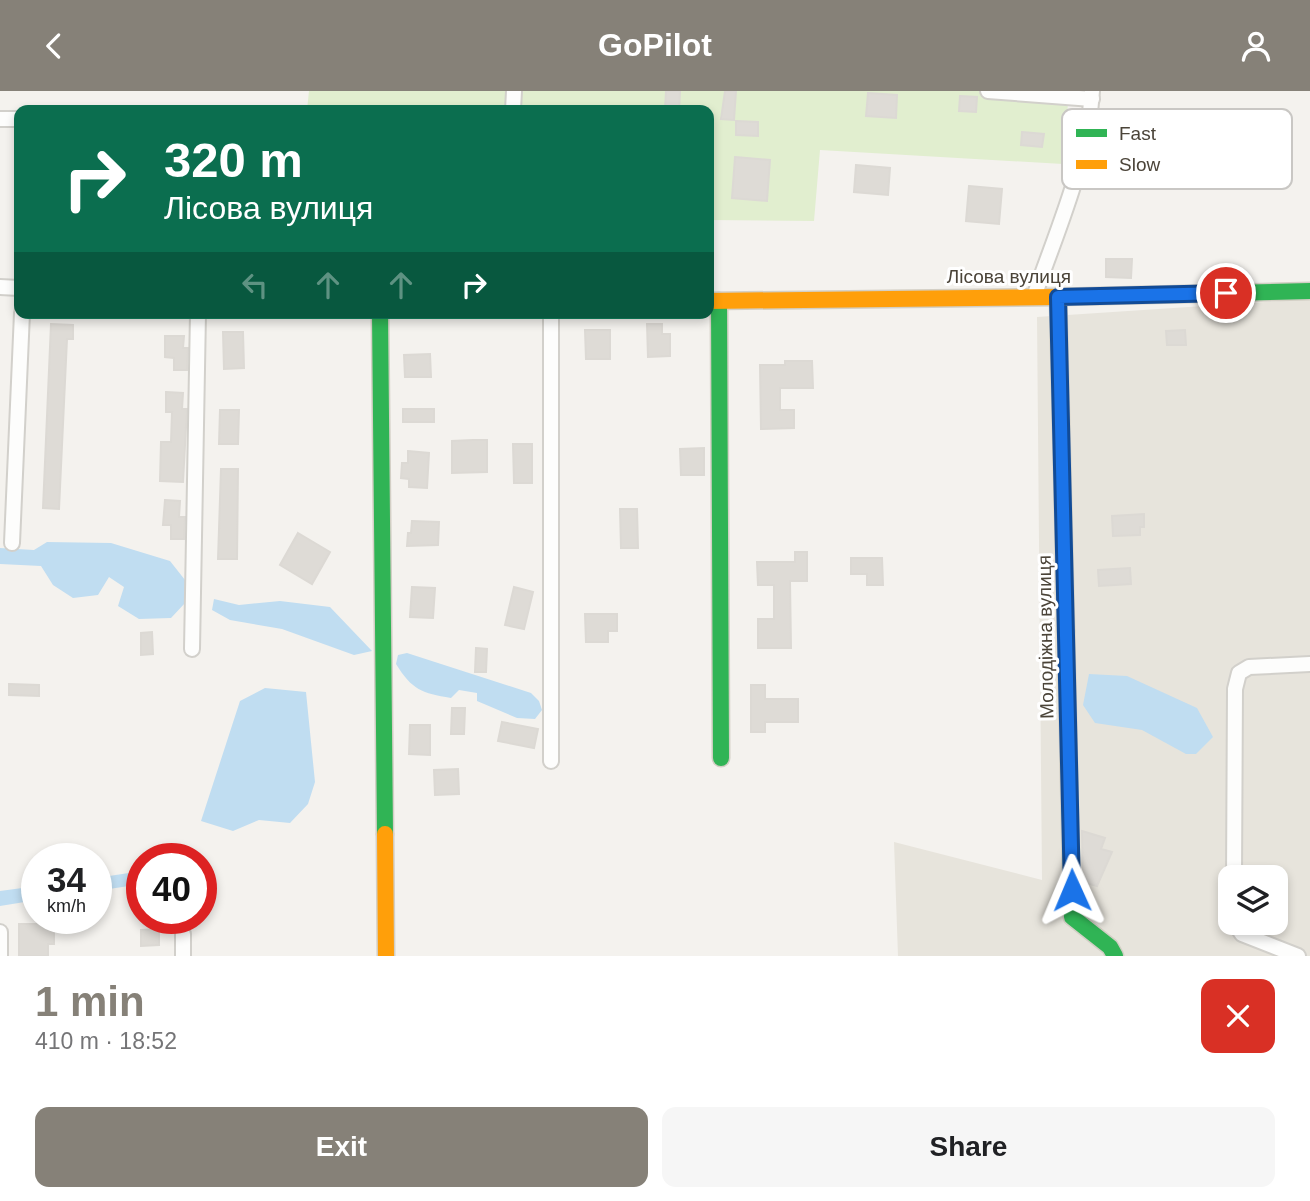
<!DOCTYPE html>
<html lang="en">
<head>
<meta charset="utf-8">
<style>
	body { margin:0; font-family:Arial,sans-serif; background:#f6f6f6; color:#202124; height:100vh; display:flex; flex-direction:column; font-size:26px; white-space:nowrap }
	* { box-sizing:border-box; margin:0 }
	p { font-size:23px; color:#757577 }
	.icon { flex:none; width:38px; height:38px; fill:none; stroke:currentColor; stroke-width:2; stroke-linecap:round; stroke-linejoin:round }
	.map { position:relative; height:865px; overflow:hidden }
	.drawer { display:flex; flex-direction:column; background:#fff; flex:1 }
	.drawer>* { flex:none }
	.banner { position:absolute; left:14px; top:14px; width:700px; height:214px; border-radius:14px; box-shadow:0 4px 10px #0003; background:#0b6e4f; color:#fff; overflow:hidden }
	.tools { position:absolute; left:1218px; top:774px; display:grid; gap:14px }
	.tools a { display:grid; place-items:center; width:70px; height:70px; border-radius:14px; background:#fff; box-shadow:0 4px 10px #0003; font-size:35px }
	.speed { position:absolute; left:21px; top:752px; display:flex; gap:14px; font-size:35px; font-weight:700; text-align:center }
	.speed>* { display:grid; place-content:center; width:91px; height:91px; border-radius:50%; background:#fff; box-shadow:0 4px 10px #0003; line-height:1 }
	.speed small { font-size:18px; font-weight:400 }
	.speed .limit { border:10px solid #d22; background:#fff; color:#111 }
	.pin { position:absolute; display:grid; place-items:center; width:60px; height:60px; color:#fff; margin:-30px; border:4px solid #fff; border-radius:50%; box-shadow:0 2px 7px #0007 }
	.me { position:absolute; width:77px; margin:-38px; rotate:359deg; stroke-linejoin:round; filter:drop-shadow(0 0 5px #0008) }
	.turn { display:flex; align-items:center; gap:24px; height:147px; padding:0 35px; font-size:32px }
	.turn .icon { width:91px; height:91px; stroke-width:2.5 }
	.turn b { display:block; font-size:49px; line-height:60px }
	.lanes { display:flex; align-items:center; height:66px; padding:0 35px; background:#0003; justify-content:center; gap:35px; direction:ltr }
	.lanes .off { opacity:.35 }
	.round { display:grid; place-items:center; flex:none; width:74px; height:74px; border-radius:14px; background:#f6f6f6 }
	.overview { display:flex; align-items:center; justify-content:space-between; height:119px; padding:0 35px }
	h1 { font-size:42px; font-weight:700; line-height:52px; color:#868178 }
	.button { display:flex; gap:14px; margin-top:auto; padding:14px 35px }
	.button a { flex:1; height:80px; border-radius:14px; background:#868178; color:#fff; font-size:28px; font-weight:700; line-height:80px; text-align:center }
	.button a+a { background:#f6f6f6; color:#202124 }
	header { display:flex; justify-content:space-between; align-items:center; height:91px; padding:0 35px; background:#868178; color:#fff; font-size:32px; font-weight:700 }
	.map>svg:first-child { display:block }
	.residential { fill:#e7e4dc; fill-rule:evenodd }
	.green { fill:#e1eecf }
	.water { fill:#c0ddf1 }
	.building { fill:#dedbd6; stroke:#dcd9d4; stroke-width:2 }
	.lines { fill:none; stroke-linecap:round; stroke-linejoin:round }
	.street-casing { stroke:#d2d0cb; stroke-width:18 }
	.fast-casing { stroke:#d3cfc5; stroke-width:19 }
	.slow-casing { stroke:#d3cfc5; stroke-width:19 }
	.street { stroke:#fdfdfc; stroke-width:14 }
	.fast { stroke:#30b455; stroke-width:16 }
	.slow { stroke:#ff9f0a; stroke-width:16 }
	.route-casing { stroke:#114b97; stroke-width:18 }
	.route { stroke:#1a73e8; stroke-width:12 }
	.labels { text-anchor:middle; stroke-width:6; stroke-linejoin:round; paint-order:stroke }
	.street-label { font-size:19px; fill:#4b4439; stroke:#fff }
	.key { fill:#fff; stroke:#c9c7c4; stroke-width:2 }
	.key-label { font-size:19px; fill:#4b4439 }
</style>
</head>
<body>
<header><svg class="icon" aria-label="back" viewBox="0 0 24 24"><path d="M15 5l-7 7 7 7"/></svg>GoPilot<svg class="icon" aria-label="person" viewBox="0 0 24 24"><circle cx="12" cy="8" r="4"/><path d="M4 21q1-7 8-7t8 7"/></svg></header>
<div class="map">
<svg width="1310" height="865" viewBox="0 0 1310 865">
	<rect width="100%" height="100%" fill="#f4f2ee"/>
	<path class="residential" d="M1310 208V865H898L894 751 1042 789 1037 226ZM1230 786H1276V831H1230Z"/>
	<polygon class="green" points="309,0 1069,0 1063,73 820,59 814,130 709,129 709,19 307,19"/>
	<g class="water">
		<polygon points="47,451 111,452 170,470 185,489 185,512 171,527 139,528 118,515 124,496 109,486 98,504 73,507 53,494 41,475 0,473 0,457 34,459"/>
		<polygon points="214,508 239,514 280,510 330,516 372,560 354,564 282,538 230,529 212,519"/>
		<path d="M407 562 531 602 539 610 542 619 535 628 517 627 477 610V602L459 599 451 607C422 602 412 599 396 573L398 564Z"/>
		<polygon points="1089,583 1127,585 1197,617 1213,646 1196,663 1186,663 1142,639 1095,632 1083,614"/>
		<polygon points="265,597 306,601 315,691 308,713 290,732 259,729 233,740 201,730 240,610"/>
		<polygon points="142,780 142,793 96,800 96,787"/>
		<polygon points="37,795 37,809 0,815 0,800"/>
	</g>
	<g class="building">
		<polygon points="666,0 680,0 679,19 665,19"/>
		<polygon points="725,0 736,0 734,29 721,28"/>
		<polygon points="868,2 897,4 896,27 866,25"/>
		<polygon points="960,5 977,6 976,21 959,20"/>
		<polygon points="736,30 758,31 758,45 736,44"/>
		<polygon points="1022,41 1044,43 1042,56 1021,54"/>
		<polygon points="735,66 770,69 767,110 732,107"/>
		<polygon points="856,74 890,77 888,104 854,101"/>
		<polygon points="969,95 1002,98 999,133 966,130"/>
		<polygon points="1106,168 1132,168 1131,187 1106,186"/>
		<polygon points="51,233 73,234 73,248 67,248 59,418 43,417"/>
		<polygon points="647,233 662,233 662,243 670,243 670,265 648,266"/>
		<polygon points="585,239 610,239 610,268 586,268"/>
		<polygon points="1185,239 1186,254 1167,254 1166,240"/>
		<polygon points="223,241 243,241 244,277 224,278"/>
		<polygon points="165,245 184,245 183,257 188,257 187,279 174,279 174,267 165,266"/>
		<polygon points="430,263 431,286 405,286 404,264"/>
		<polygon points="785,270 812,270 813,297 780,297 780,319 794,319 794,337 761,338 760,274 785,274"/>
		<polygon points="166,301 183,302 182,318 187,318 183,391 160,390 161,351 171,351 172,321 166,321"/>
		<rect x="403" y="318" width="31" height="13"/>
		<polygon points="220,319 239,319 238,353 219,353"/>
		<polygon points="473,349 487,349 487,381 452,382 452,350"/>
		<polygon points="513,353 532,353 532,392 514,392"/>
		<polygon points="704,357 704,384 681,384 680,358"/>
		<polygon points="408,360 429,362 427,397 409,396 409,388 401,387 402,372 408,372"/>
		<polygon points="221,378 238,378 237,468 218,468"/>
		<polygon points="165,409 180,410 179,426 185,426 184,448 171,448 171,434 163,434"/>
		<polygon points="620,418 637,418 638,457 621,457"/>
		<polygon points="1144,423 1144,436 1140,436 1140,444 1113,445 1112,425"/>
		<polygon points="412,430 439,431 438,454 407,455 408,442 411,442"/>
		<polygon points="298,442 330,461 312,493 280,474"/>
		<polygon points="795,461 807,461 807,490 790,490 791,557 758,557 758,528 774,528 774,494 758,494 757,471 795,471"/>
		<polygon points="851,467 882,467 883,494 867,494 867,483 851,483"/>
		<polygon points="1130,477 1131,493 1099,495 1098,479"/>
		<polygon points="412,496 435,497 433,527 410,526"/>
		<polygon points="514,496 533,501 524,538 505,534"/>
		<polygon points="585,523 617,523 617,540 608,540 608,551 586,551"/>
		<polygon points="152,541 153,563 141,564 141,542"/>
		<polygon points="476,557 487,558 486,581 475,581"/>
		<polygon points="9,593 39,594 39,605 9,604"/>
		<polygon points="751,594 765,594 765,608 798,608 798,631 765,631 765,641 751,641"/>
		<polygon points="452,617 465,617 464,643 451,643"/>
		<polygon points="502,631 538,638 534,657 498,650"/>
		<polygon points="410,634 430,634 430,664 409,663"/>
		<polygon points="458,678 459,703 435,704 434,679"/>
		<polygon points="1082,740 1105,747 1101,758 1112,761 1097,795 1083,791"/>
		<polygon points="19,833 54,833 54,853 48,853 48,865 19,865"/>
		<polygon points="159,838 159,854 141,855 141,839"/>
	</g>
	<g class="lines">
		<g class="street-casing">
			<g id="street">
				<polyline points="988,0 1092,8"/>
				<polyline points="513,19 514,0"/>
				<polyline points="0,28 19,28"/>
				<polyline points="0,196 19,197"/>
				<path d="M1034 206C1057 139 1088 71 1092 0"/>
				<polyline points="551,222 551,670"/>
				<polyline points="12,452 22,222"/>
				<polyline points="192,558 198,222"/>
				<polyline points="1234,786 1235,598 1239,582 1249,576 1310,573"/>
				<polyline points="1234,831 1242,843 1298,865"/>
				<polyline points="0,865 0,841"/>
				<polyline points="183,865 183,843"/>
			</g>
		</g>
		<g class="fast-casing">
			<g id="fast">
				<polyline points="1056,206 1310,200"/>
				<polyline points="719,210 721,667"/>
				<polyline points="380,222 385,743"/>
				<polyline points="1066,540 1072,826 1110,856 1115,865"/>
			</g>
		</g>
		<g class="slow-casing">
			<g id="slow">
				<polyline points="1058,206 1066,540"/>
				<polyline points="709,210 1056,206"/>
				<polyline points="385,743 386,865"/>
			</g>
		</g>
		<use href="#street" class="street"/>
		<use href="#fast" class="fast"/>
		<use href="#slow" class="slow"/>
	</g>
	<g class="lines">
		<g class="route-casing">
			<polyline id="route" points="1072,799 1058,206 1226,202"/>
		</g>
		<use href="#route" class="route"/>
	</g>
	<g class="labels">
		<g class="street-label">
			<text x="1009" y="192">Лісова вулиця</text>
			<text transform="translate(1045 546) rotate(-91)" y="7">Молодіжна вулиця</text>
		</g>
	</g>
	<rect x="1062" y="18" width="230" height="80" rx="10" class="key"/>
	<rect x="1076" y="38" width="31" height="8" fill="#30b455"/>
	<rect x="1076" y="69" width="31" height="9" fill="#ff9f0a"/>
	<g class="key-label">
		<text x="1119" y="49">Fast</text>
		<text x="1119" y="80">Slow</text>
	</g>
</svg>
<div class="tools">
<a><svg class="icon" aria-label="layers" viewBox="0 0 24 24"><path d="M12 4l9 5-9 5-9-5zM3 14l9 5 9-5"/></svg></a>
</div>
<div class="speed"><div>34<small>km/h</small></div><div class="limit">40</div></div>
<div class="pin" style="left:1226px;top:202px;background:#d93025"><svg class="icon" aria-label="arrive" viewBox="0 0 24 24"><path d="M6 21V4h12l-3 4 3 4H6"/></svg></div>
<svg class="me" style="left:1072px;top:799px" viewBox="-20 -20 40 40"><path d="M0-17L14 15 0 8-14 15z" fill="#1a73e8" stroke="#fff" stroke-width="4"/></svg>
<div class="banner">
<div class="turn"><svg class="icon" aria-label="right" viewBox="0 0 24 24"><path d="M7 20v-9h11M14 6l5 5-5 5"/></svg><div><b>320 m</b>Лісова вулиця</div></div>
<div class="lanes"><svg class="icon off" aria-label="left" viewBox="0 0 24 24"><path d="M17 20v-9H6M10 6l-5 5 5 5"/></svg><svg class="icon off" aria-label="ahead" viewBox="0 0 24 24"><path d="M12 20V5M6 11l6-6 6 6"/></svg><svg class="icon off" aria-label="ahead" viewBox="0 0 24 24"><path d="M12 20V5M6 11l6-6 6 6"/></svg><svg class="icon" aria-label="right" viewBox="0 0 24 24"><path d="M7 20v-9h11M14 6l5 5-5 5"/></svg></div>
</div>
</div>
<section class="drawer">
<div class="overview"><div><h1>1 min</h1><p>410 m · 18:52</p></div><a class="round" style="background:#d93025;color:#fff"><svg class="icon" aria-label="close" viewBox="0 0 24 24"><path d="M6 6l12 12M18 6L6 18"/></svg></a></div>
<div class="button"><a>Exit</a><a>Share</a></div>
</section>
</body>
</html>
